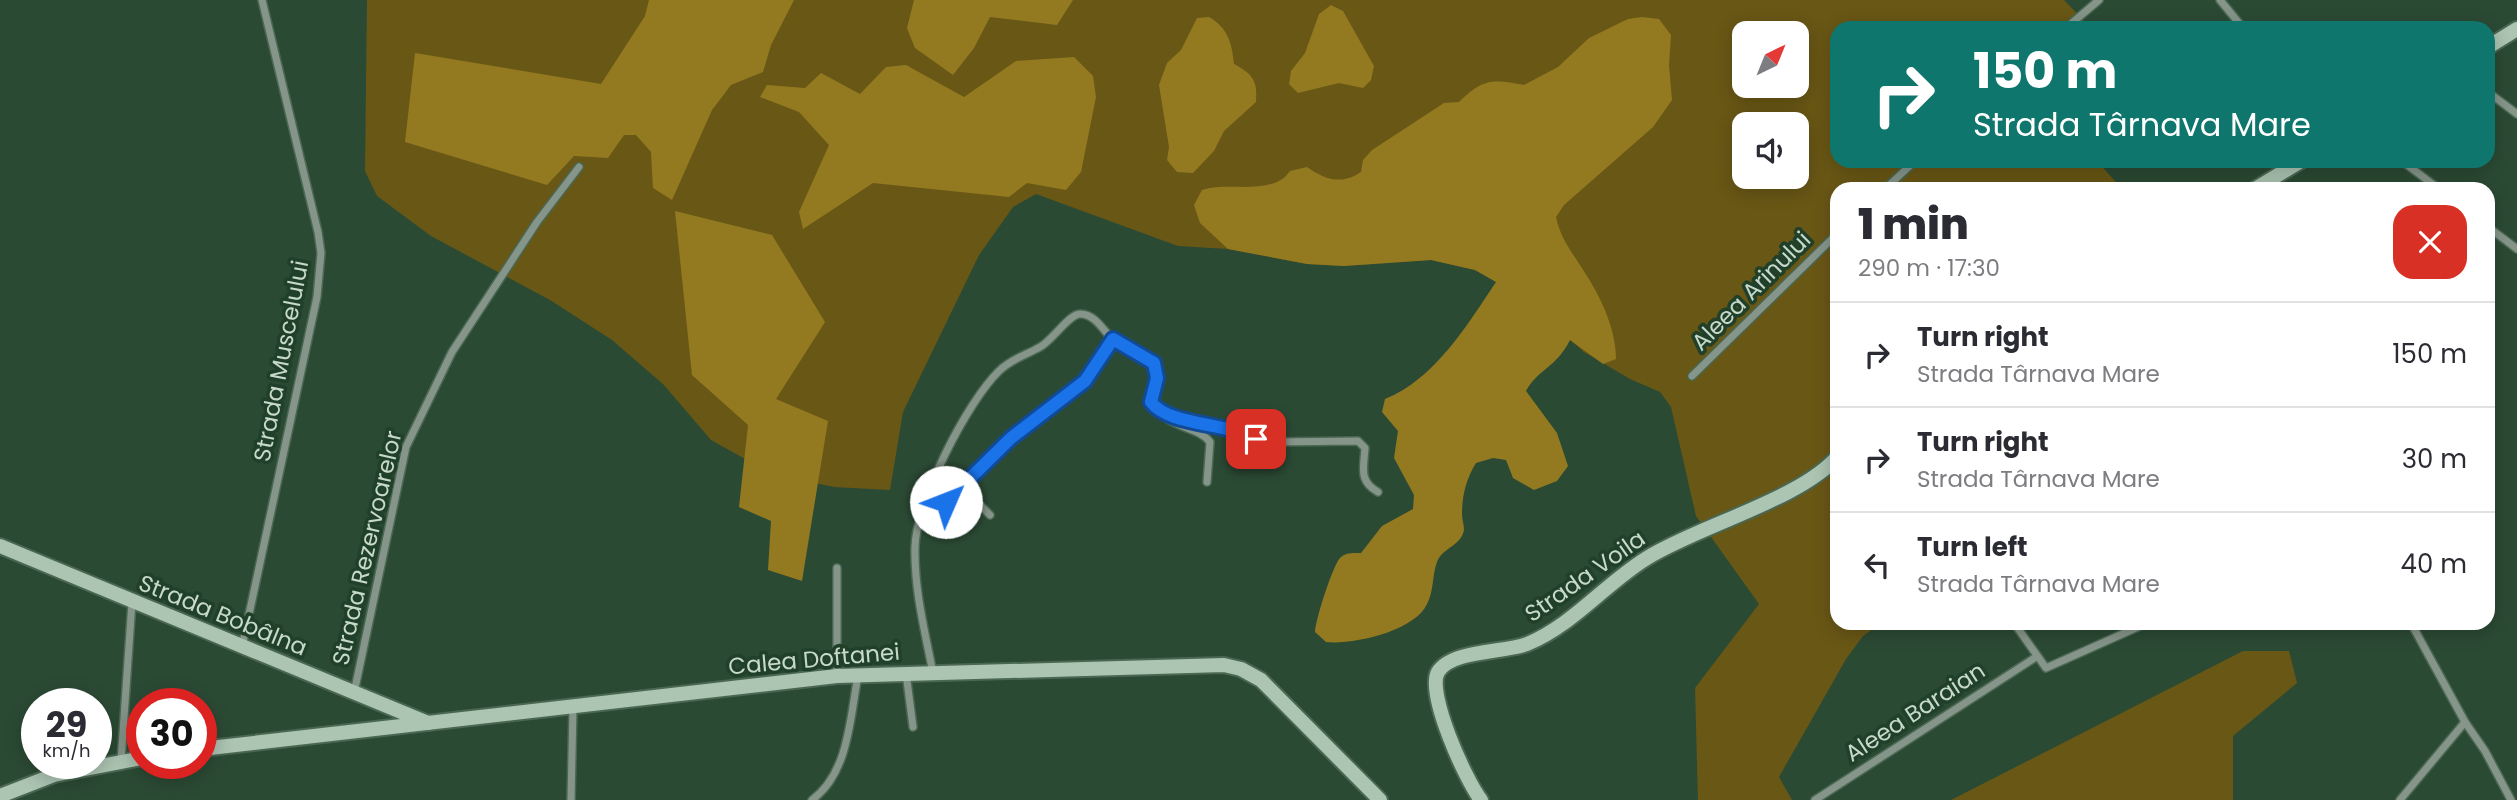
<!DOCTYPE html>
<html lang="en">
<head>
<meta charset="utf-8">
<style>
	body { margin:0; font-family:Poppins,sans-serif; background:#f2f2f3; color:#2b2b33; height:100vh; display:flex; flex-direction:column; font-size:26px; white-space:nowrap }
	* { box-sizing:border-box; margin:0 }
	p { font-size:23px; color:#7c7c81 }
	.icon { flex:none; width:38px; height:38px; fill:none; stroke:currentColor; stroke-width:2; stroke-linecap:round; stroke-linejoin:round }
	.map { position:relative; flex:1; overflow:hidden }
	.details { position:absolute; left:1830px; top:182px; width:665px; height:448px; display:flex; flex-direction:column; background:#fff; border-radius:21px; box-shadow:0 4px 18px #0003 }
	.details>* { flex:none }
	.top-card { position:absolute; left:1830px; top:21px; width:665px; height:147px; border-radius:21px; box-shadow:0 4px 18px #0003; background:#0f766e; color:#fff; overflow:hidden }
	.needle { width:46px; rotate:43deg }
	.buttons { position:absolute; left:1732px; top:21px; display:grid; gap:14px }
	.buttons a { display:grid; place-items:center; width:77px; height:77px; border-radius:14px; background:#fff; box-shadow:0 4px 18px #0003; font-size:35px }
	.speed { position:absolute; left:21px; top:688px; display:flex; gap:14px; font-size:35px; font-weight:700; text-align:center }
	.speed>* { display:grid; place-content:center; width:91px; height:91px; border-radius:50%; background:#fff; box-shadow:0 4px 18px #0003; line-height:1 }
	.speed small { font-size:18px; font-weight:400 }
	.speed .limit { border:10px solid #d22; background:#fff; color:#111 }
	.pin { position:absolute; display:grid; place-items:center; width:60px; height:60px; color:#fff; margin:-30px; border-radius:14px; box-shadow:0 4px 10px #0006 }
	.me { position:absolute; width:77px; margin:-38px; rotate:46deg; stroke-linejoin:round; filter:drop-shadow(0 0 5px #0008) }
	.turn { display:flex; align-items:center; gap:24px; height:147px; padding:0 28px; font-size:32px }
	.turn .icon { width:91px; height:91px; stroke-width:2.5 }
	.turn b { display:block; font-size:49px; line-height:60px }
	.round { display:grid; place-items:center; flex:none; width:74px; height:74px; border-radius:21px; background:#f2f2f3 }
	.head { display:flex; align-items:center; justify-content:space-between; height:119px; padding:0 28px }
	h1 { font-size:42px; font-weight:800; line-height:52px }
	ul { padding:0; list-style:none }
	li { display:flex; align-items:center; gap:21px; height:105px; padding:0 28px; border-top:2px solid #e1e1e2 }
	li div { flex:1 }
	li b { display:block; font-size:26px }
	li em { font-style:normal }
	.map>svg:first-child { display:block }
	.green { fill:#695715; fill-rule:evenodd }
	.forest { fill:#937a21 }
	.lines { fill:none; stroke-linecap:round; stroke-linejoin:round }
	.minor-casing { stroke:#4a6752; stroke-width:10 }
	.secondary-casing { stroke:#4a6752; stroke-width:18 }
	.minor { stroke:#86958a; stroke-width:7 }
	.secondary { stroke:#acc4b2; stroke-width:14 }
	.route-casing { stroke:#114b97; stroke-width:18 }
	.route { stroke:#1a73e8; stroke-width:12 }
	.labels { text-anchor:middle; stroke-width:7; stroke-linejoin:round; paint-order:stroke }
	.street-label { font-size:23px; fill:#c7d9cb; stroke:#20402a }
</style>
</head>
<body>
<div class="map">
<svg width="2517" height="800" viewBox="0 0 2517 800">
	<rect width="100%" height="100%" fill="#2b4a34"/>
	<g class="green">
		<path d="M367 0H2064L2085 22 2078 28H1838V161H2097L2122 189H1838V623H1881L1863 636 1846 659 1779 777 1792 800H1698L1695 688 1759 604 1696 516 1671 407 1660 392 1630 379 1584 352 1518 294 1475 270 1431 260 1344 266 1307 264 1228 249 1178 246 1036 194 1013 207 979 255 903 412 890 490 834 487 772 474 711 440 663 384 612 340 550 300 431 236 377 196 365 171ZM1745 33H1797V86H1745ZM1745 124H1797V177H1745Z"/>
		<polygon points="2243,651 2289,651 2297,683 2233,736 2233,800 1951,800"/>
	</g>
	<g class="forest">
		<polygon points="649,0 794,0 771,45 763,72 731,85 712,110 672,200 653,188 651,152 636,135 624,135 608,158 574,156 547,185 405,142 415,53 601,84 645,16"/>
		<polygon points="914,0 1073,0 1057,25 990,17 974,48 953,75 915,48 907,28"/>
		<polygon points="1331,5 1343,11 1374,66 1371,80 1363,88 1339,83 1298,93 1289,84 1291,71 1305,53 1319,14"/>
		<path d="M1209 17C1228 28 1232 43 1234 64 1252 74 1258 80 1256 102L1224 131 1214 151 1193 173 1177 172 1167 160 1169 147 1159 85 1167 63 1181 50 1197 18Z"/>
		<path d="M1642 17 1659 19 1671 35 1669 65 1672 100 1653 127 1564 205 1556 217C1561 241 1575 256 1587 276 1602 300 1616 330 1616 359L1603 364 1570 340C1556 368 1538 369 1526 391L1557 433 1568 466 1557 481 1534 490 1513 478 1506 460 1493 458 1476 463C1466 479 1462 496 1462 514 1462 519 1464 525 1464 530 1461 546 1442 548 1437 562 1432 575 1434 591 1427 604 1415 631 1353 645 1326 642L1315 632C1315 621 1333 565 1340 558 1346 552 1353 553 1361 553L1382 526 1413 509 1414 495 1394 458 1398 431 1382 412 1385 399C1434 380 1468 324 1496 282L1475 270 1431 260 1344 266 1307 264 1228 249 1200 223 1194 205 1202 190C1230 181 1272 197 1290 171L1307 167C1325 180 1342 185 1361 172L1363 160 1372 150 1444 103 1459 102C1483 78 1493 79 1524 85L1558 67 1589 38 1628 19Z"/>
		<polygon points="1074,57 1093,76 1096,97 1081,172 1066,190 1027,183 1009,197 873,183 803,229 799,212 829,145 799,112 760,97 767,85 805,88 821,73 860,94 886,67 906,65 964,97 1016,61"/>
		<polygon points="675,211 772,235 825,322 776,399 828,421 802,581 768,570 771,521 739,507 748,425 692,375"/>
	</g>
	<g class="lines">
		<g class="minor-casing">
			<g id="minor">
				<polyline points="2220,0 2243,28"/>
				<polyline points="2066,28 2099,0"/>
				<polyline points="2488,92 2517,114"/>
				<polyline points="2402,161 2439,189"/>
				<polyline points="1885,189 1915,161"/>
				<polyline points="2488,227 2517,249"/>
				<polyline points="1692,376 1838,233"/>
				<path d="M1164 416C1177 428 1199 428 1210 442L1207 482"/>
				<polyline points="946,502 979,504 990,515"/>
				<polyline points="919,523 938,509 1011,438 1085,381 1113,339"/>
				<polyline points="837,568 837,676"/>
				<polyline points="2014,623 2046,668 2147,623"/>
				<polyline points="242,647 317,297 321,253 318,232 262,0"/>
				<polyline points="906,673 913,727"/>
				<path d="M933 673C925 632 914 589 915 547 916 502 967 402 999 371 1011 359 1026 355 1040 347 1053 340 1069 314 1080 314 1095 314 1103 330 1112 339 1124 349 1141 354 1154 363L1157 378 1151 402 1160 413 1234 428 1264 442 1358 441 1365 448C1364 467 1358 481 1378 492"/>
				<polyline points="354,693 406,447 452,352 537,222 579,167"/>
				<polyline points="2465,722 2485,751 2511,800"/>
				<polyline points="121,761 132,602"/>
				<polyline points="571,800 573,708"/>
				<path d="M812 800C849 773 850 717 858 676"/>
				<polyline points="1815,800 2036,657"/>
				<polyline points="2400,800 2465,722 2411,623"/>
			</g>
		</g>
		<g class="secondary-casing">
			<g id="secondary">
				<polyline points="2488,47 2517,29"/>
				<polyline points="2255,189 2301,161"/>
				<polyline points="0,546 428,723"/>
				<polyline points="201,749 837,676 1224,665 1241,669 1261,680 1380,800"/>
				<polyline points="0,796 54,775 142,758"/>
				<path d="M1481 800C1466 781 1426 693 1438 672 1451 650 1503 653 1527 644 1572 626 1606 583 1647 558 1698 526 1802 499 1838 456"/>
			</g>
		</g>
		<use href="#minor" class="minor"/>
		<use href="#secondary" class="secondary"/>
	</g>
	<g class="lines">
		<g class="route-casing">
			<path id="route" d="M946 502 1011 438 1085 381 1113 339 1154 363 1157 378 1151 402C1169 426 1225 422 1256 439"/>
		</g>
		<use href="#route" class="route"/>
	</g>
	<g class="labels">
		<g class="street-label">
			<text transform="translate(1751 291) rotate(-45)" y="8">Aleea Arinului</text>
			<text transform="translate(281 361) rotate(-79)" y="8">Strada Muscelului</text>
			<text transform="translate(367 548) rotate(-77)" y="8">Strada Rezervoarelor</text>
			<text transform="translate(1585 576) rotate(-35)" y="8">Strada Voila</text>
			<text transform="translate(223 615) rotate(22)" y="8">Strada Bobâlna</text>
			<text transform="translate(814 659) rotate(-5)" y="8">Calea Doftanei</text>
			<text transform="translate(1915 712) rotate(-33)" y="8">Aleea Baraian</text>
		</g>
	</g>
</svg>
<div class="buttons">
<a><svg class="needle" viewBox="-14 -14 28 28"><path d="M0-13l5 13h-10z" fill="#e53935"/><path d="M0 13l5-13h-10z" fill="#7c7c81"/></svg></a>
<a><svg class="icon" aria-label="sound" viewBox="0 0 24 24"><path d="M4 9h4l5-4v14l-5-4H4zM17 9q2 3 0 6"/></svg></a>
</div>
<div class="speed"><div>29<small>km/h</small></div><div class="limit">30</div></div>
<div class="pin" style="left:1256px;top:439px;background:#d93025"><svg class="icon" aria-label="arrive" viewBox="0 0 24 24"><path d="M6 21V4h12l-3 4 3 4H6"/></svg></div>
<svg class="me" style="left:946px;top:502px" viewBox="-20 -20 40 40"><circle r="19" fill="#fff"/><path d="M0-13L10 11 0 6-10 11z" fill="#1a73e8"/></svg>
<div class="top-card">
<div class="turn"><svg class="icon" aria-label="right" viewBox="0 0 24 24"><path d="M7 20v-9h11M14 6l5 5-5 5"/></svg><div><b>150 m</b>Strada Târnava Mare</div></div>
</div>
<section class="details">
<div class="head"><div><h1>1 min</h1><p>290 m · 17:30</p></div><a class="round" style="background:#d93025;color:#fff"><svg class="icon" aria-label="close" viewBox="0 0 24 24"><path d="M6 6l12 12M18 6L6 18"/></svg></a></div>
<ul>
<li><svg class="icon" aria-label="right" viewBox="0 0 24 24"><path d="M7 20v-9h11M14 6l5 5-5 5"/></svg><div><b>Turn right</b><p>Strada Târnava Mare</p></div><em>150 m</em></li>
<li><svg class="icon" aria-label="right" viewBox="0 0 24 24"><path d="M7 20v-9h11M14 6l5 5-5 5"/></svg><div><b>Turn right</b><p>Strada Târnava Mare</p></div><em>30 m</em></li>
<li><svg class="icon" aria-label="left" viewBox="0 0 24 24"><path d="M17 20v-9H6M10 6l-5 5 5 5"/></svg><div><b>Turn left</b><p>Strada Târnava Mare</p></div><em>40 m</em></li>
</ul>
</section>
</div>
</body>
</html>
